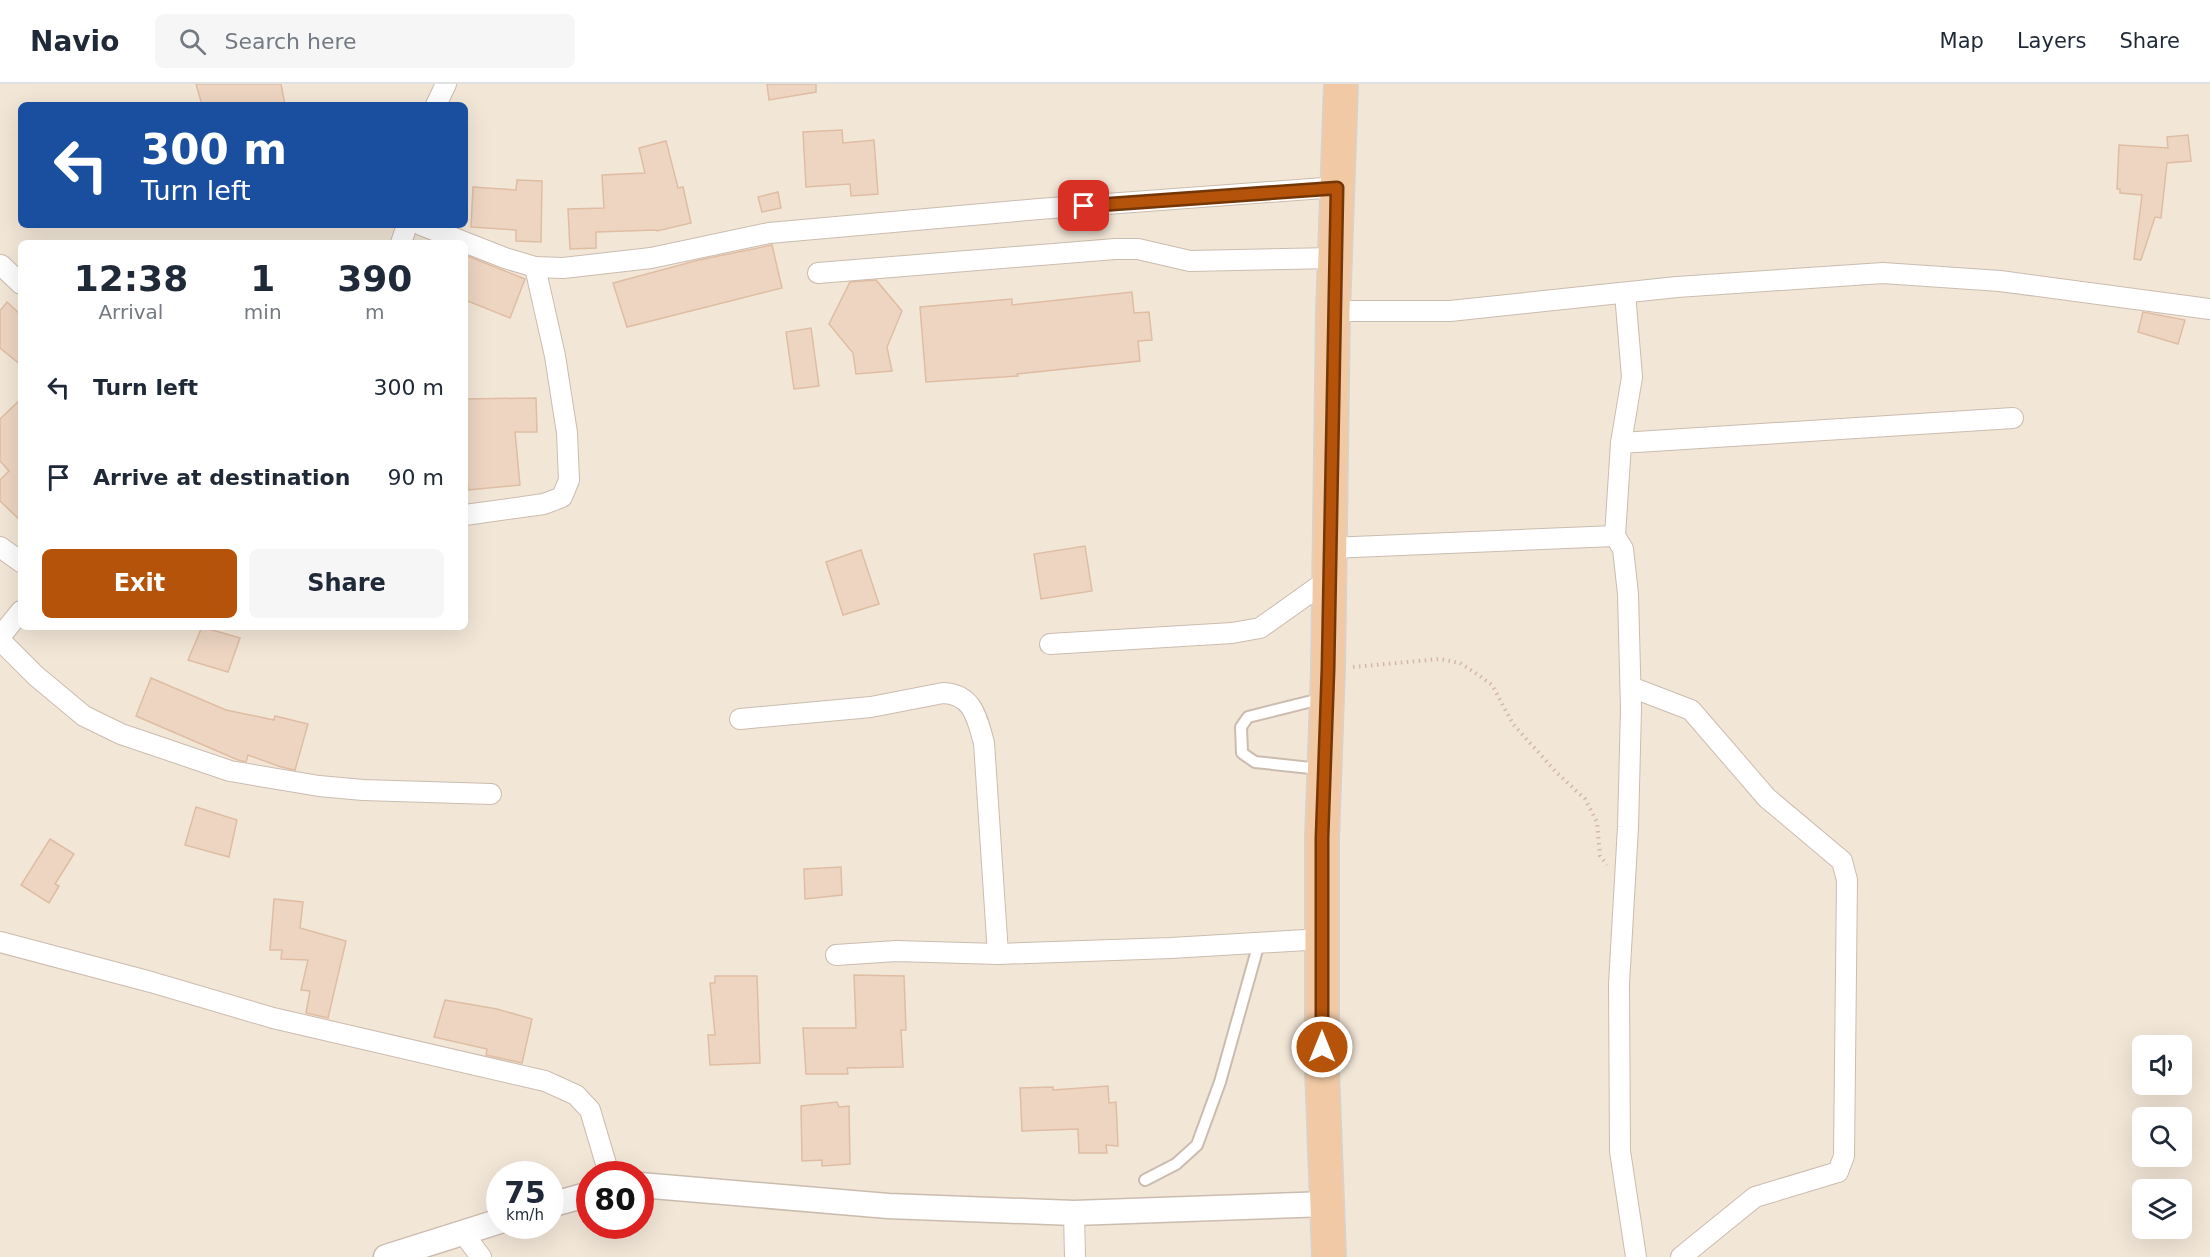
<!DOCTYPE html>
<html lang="en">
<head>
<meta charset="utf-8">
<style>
	body { margin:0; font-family:"DejaVu Sans",sans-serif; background:#f6f6f7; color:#1f2937; height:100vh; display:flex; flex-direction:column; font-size:22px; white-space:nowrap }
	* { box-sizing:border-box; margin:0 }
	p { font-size:20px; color:#747a83 }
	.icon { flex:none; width:33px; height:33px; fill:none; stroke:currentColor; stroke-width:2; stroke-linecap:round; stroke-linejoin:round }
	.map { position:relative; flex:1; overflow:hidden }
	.details { position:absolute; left:18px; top:156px; width:450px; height:390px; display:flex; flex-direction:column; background:#fff; border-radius:9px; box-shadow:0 6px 24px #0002 }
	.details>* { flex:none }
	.guide { position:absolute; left:18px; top:18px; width:450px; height:126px; border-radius:9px; box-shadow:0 6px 24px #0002; background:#1a4fa0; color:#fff; overflow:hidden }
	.controls { position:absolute; left:2132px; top:951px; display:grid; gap:12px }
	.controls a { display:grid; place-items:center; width:60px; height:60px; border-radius:9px; background:#fff; box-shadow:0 6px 24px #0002; font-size:30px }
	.speed { position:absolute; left:486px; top:1077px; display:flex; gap:12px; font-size:30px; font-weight:700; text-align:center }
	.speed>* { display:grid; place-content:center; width:78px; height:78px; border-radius:50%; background:#fff; box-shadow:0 6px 24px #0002; line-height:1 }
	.speed small { font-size:15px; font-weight:400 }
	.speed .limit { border:9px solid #d22; background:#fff; color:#111 }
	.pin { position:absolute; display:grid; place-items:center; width:51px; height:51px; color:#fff; margin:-26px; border-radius:12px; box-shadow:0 3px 9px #0006 }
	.me { position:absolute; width:66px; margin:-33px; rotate:0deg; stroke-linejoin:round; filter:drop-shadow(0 0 4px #0008) }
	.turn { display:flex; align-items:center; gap:21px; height:126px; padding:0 24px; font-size:27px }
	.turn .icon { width:78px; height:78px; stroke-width:2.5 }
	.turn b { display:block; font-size:42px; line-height:51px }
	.eta { display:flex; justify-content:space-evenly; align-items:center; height:102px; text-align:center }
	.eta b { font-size:36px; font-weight:800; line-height:42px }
	.button { display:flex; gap:12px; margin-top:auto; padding:12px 24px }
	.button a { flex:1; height:69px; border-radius:9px; background:#b45309; color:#fff; font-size:24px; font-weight:800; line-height:69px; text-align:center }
	.button a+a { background:#f6f6f7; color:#1f2937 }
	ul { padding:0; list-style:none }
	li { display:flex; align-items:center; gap:18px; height:90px; padding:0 24px }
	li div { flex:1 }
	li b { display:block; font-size:22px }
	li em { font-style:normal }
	header { display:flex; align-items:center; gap:36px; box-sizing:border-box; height:84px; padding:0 30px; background:#fff; border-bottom:2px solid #e0e1e3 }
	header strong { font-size:28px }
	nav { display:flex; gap:33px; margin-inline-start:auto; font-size:21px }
	.search { width:420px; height:54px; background:#f6f6f7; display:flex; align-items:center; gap:15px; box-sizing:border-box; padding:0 21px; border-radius:9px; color:#747a83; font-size:22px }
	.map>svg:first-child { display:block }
	.residential { fill:#f2e6d7; fill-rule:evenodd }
	.building { fill:#eed5c2; stroke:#dfbda3; stroke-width:1.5 }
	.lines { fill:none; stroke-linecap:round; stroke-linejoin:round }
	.service-casing { stroke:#ccbcaf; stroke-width:14 }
	.minor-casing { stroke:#ccbcaf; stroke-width:22 }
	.tertiary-casing { stroke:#ccbcaf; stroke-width:27 }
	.trunk-casing { stroke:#d8d2cd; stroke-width:36 }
	.path { stroke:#d3b9a5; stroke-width:4; stroke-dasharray:1.5 4.5; stroke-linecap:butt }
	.service { stroke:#fff; stroke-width:10 }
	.minor { stroke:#fff; stroke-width:20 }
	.tertiary { stroke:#fff; stroke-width:24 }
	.trunk { stroke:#f1caa5; stroke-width:33 }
	.route-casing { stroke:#753606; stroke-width:15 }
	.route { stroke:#b45309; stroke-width:10 }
</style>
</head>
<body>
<header>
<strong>Navio</strong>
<div class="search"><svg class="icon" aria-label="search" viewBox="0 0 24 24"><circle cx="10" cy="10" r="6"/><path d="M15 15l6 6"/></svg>Search here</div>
<nav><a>Map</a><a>Layers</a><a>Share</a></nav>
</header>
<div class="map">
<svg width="2210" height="1173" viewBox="0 0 2210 1173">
	<rect width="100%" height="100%" fill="#fbf4e8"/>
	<path class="residential" d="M0 0H2210V1173H0ZM21 21H465V141H21ZM21 159H465V543H21ZM2142 962H2181V1000H2142ZM2142 1034H2181V1072H2142ZM500 1090H550V1142H500ZM590 1090H640V1142H590ZM2142 1106H2181V1144H2142Z"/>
	<g class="building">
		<polygon points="196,0 281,0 285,21 202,21"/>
		<polygon points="767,0 816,0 816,8 769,16"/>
		<polygon points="842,46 843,59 874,56 878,110 851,112 850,100 806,103 803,48"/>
		<polygon points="2188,51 2191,77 2167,79 2161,134 2155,133 2141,176 2134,175 2142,111 2120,109 2120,105 2117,105 2119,61 2168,64 2167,53"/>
		<polygon points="666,57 678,104 683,103 691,139 657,147 656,146 596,148 596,164 570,165 568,125 604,124 602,91 645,89 639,64"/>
		<polygon points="517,96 542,97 541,158 516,157 516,146 471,143 473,103 516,106"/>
		<polygon points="778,108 781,124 762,128 758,113"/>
		<polygon points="772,161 782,204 627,243 613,199 699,176"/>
		<polygon points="465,171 525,195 510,234 465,216"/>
		<polygon points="876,196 902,227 887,263 892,287 856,290 853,269 829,240 850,198"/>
		<polygon points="1132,208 1134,229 1149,228 1152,256 1138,257 1140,277 1017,290 1018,292 926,298 920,223 1012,215 1012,221"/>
		<polygon points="7,218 21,231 21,281 0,264 0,227"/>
		<polygon points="2143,228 2185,236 2178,260 2138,248"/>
		<polygon points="811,244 819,302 794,305 786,248"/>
		<polygon points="536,314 537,348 515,348 520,401 468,406 465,375 465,315"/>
		<polygon points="21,315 21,437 0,417 0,396 9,387 0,377 0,335"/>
		<polygon points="1085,462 1092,507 1041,515 1034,470"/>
		<polygon points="861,466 879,520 843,531 826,478"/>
		<polygon points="202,543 240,554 228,588 188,576"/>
		<polygon points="151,594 226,626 274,636 275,632 308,640 295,686 281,683 248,671 246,678 238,676 136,632"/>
		<polygon points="196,723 237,736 229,773 185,761"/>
		<polygon points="50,755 74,770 55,800 59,802 49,819 21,801"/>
		<polygon points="841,783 842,811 805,815 804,785"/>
		<polygon points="274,815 303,818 300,844 346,857 328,934 306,929 310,907 301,906 308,876 281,875 282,866 270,866"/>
		<polygon points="854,891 904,892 906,946 901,946 903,983 847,984 848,990 806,990 803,944 856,944"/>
		<polygon points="715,892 757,892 760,979 710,981 708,951 715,951 710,899 715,899"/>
		<polygon points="445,916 497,925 532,935 522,979 486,971 487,965 434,953"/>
		<polygon points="1108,1002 1109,1019 1116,1018 1118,1062 1106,1061 1107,1069 1079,1069 1078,1045 1022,1047 1020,1004 1053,1003 1053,1006"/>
		<polygon points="837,1018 839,1023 849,1022 850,1080 822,1082 822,1076 802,1077 801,1022"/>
	</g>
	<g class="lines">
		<g class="service-casing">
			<g id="service">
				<polyline points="1320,685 1255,678 1242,669 1241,643 1248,633 1324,614"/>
				<polyline points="1145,1096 1176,1080 1197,1061 1220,998 1259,859"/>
			</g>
		</g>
		<g class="minor-casing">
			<g id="minor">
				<polyline points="436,21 446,0"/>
				<polyline points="421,141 505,174 535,183 563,184 651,174 769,149 1039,125 1337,103"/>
				<polyline points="401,159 407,141"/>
				<polyline points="1,181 21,200"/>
				<polyline points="818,189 1115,165 1138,165 1190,177 1335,174"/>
				<polyline points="1333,227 1450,227 1677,203 1883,189 2000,197 2210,225"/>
				<polyline points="1621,359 2013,334"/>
				<polyline points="465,431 544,420 562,413 569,396 567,349 555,272 535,183"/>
				<polyline points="1615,452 1621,359 1632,293 1625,209"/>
				<polyline points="0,463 21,478"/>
				<polyline points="1330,464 1615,452 1623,465 1628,510 1631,625 1628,743 1619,900 1620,1067 1636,1173"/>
				<polyline points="0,553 21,527"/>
				<polyline points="0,556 36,592 84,632 121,650 230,687 319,702 363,706 491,710"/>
				<polyline points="1050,560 1232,549 1260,544 1329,495"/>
				<polyline points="1631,603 1691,626 1767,714 1842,777 1847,796 1844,1072 1838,1088 1755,1113 1681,1173"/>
				<path d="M740 635 871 623 943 609C973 610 977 634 984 659L998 870"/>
				<polyline points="0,858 151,898 273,934 545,997 576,1011 590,1026 609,1090"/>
				<polyline points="836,871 896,867 998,870 1171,864 1323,855"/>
				<polyline points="1074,1129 1075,1173"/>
				<polyline points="463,1149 481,1173"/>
			</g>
		</g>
		<g class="tertiary-casing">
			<g id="tertiary">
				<polyline points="640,1101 888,1122 1074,1129 1327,1120"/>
				<polyline points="550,1121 590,1110"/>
				<polyline points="386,1173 500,1137"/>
			</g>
		</g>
		<g class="trunk-casing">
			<polyline id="trunk" points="1329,1173 1322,985 1322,755 1328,585 1333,227 1341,0"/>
		</g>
		<polyline class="path" points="1353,583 1440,575 1460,579 1477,590 1492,601 1513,640 1555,687 1585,715 1597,738 1600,772 1607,781"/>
		<use href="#service" class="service"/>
		<use href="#minor" class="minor"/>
		<use href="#tertiary" class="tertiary"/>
		<use href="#trunk" class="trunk"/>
	</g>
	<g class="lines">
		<g class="route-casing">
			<polyline id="route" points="1084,122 1337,104 1328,585 1322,754 1322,963"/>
		</g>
		<use href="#route" class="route"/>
	</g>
</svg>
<div class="controls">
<a><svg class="icon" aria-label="sound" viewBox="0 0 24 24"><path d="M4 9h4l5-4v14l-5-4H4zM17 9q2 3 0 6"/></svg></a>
<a><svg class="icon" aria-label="search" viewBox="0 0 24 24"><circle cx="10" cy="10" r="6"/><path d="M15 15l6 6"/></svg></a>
<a><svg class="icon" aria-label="layers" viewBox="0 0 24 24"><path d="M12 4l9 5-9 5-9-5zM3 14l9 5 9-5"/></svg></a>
</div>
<div class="speed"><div>75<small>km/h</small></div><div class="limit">80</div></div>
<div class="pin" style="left:1084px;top:122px;background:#d93025"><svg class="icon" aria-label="arrive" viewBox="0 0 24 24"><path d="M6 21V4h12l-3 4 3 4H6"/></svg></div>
<svg class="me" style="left:1322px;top:963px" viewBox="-20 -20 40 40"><circle r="17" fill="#b45309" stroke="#fff" stroke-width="3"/><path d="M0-11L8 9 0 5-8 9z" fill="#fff"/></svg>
<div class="guide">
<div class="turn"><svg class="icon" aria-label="left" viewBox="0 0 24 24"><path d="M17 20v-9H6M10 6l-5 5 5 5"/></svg><div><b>300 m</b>Turn left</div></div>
</div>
<section class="details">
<div class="eta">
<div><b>12:38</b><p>Arrival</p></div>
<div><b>1</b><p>min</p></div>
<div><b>390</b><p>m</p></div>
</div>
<ul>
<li><svg class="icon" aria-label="left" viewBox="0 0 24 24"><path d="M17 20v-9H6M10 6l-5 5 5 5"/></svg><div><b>Turn left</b></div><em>300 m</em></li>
<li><svg class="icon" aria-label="arrive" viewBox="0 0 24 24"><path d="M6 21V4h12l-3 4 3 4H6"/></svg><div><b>Arrive at destination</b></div><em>90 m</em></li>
</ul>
<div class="button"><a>Exit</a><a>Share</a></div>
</section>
</div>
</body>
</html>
